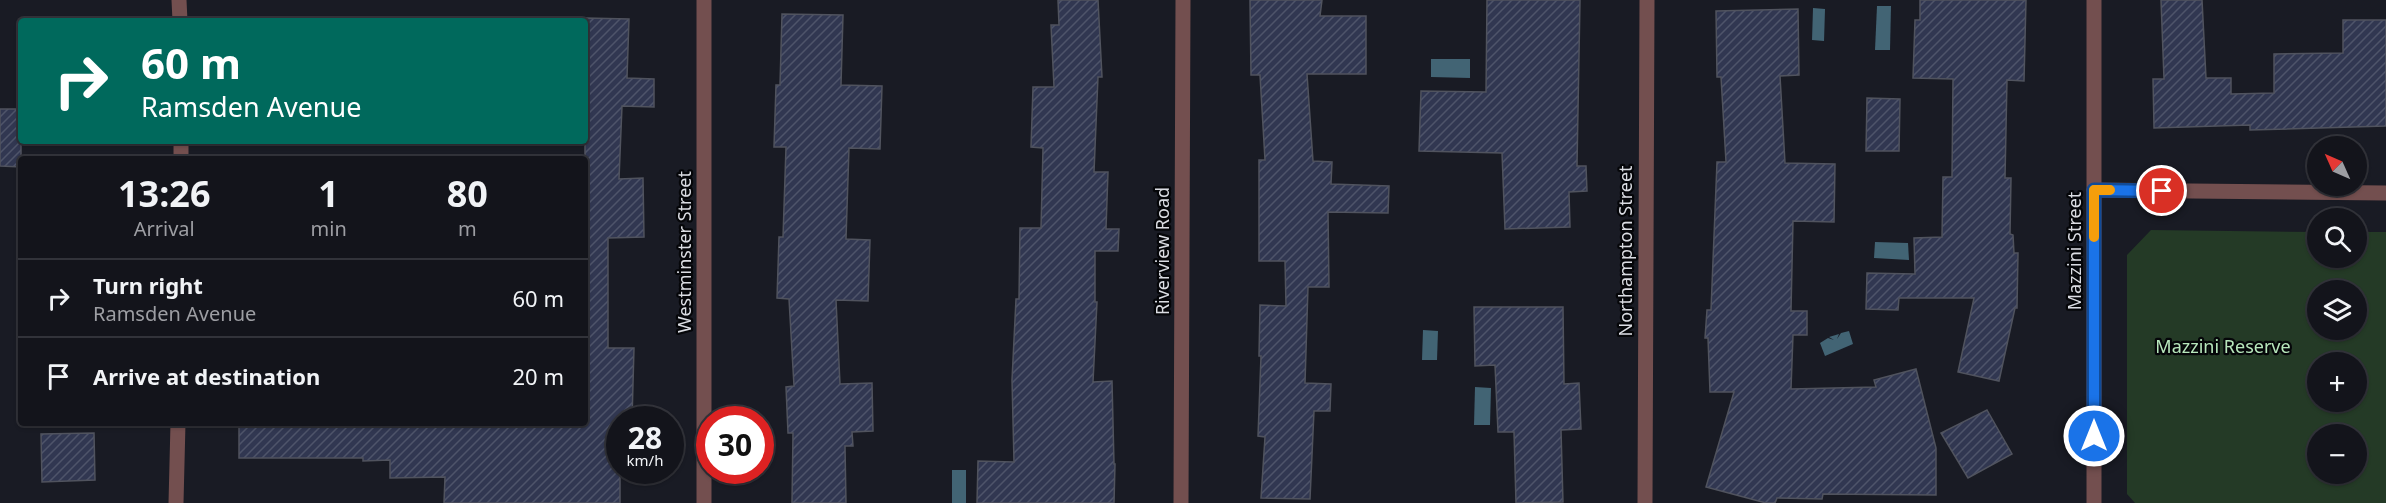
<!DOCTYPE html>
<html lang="en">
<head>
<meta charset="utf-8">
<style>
	body { margin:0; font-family:"Noto Sans",sans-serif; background:#1c1d24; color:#f1f3f6; height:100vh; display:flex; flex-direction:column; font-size:22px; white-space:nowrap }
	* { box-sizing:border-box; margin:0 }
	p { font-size:20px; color:#9d9ea3 }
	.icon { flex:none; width:33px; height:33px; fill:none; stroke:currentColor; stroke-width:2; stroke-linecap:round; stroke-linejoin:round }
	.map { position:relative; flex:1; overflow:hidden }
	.side { position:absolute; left:18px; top:156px; width:570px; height:270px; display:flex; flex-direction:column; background:#13141b; border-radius:6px; box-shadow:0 2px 4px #0004,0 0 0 2px #32333a }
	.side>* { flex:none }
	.hud { position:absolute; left:18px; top:18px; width:570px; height:126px; border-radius:6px; box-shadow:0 2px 4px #0004,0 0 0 2px #32333a; background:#00695c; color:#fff; overflow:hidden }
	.needle { width:39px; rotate:315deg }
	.fabs { position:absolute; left:2307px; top:136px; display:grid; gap:12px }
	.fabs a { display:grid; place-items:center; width:60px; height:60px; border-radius:50%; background:#13141b; box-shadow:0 2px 4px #0004,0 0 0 2px #32333a; font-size:30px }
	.speed { position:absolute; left:606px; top:406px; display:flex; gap:12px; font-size:30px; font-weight:700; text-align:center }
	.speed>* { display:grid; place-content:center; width:78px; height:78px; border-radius:50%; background:#13141b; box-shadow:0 2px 4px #0004,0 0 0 2px #32333a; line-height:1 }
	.speed small { font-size:15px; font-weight:400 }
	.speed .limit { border:9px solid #d22; background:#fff; color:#111 }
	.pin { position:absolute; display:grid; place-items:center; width:51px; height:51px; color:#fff; margin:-26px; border:3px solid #fff; border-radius:50%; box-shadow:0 2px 6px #0007 }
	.me { position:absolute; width:66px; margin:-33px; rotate:0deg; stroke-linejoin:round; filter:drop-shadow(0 0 4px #0008) }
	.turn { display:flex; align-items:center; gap:21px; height:126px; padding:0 24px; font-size:27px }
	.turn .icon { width:78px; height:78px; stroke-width:2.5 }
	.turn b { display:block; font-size:42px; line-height:51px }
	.eta { display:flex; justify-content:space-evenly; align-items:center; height:102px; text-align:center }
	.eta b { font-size:36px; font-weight:700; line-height:42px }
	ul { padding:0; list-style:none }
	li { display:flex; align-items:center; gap:18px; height:78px; padding:0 24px; border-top:2px solid #32333a }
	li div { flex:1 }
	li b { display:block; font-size:22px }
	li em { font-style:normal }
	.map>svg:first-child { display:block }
	.park { fill:#243a26; fill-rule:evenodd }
	.water { fill:#426474 }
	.building { fill:url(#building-hatch); stroke:#50535e; stroke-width:1.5 }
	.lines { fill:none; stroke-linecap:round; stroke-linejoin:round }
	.street { stroke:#734f4f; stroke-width:15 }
	.route-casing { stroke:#114b97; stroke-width:15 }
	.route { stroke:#1a73e8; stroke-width:10 }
	.slow { stroke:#f59e0b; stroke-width:10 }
	.labels { text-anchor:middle; stroke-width:4.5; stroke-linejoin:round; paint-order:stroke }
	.street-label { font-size:18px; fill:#dbdde3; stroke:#050609 }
	.park-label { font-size:18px; fill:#b7e6bb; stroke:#050609 }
</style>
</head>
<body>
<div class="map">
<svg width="2386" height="503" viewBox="0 0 2386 503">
	<defs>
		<pattern id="building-hatch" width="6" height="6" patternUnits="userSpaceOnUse" patternTransform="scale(1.5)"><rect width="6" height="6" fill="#313751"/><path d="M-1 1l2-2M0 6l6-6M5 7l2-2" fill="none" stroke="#4e546a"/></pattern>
	</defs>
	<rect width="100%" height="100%" fill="#191b24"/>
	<path class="park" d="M2151 230 2317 232 2318 258H2356L2357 232H2386V503H2135L2127 494V255ZM2318 291H2356V330H2318ZM2318 363H2356V402H2318ZM2318 435H2356V474H2318Z"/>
	<g class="water">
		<polygon points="1877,6 1891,6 1890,50 1875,50"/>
		<polygon points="1813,8 1825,9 1824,41 1812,40"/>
		<polygon points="1431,59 1470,59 1470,78 1431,77"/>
		<polygon points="1875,242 1908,243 1909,260 1874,258"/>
		<polygon points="1423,330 1438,331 1437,360 1422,360"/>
		<polygon points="1849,331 1853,344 1825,356 1820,343 1828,338 1834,340 1829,337 1839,334 1837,339 1841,333"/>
		<polygon points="1475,387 1491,388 1490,425 1474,425"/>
		<rect x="952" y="470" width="14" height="33"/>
	</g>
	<g class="building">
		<polygon points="1058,0 1098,0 1102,77 1098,77 1094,172 1108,172 1106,229 1119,229 1118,251 1095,251 1095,302 1097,302 1093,382 1112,381 1114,464 1115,464 1114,503 977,503 978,461 1014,462 1012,380 1016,299 1019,299 1020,228 1041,228 1043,148 1031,147 1033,87 1054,87 1051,25 1059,25"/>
		<polygon points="1250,0 1322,0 1320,16 1366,16 1366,74 1307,74 1313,161 1332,162 1331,184 1389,186 1388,213 1328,212 1329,287 1308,287 1305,383 1331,384 1330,411 1314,411 1310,499 1261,498 1265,437 1258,436 1261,356 1259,356 1260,305 1286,306 1285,261 1259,261 1259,160 1265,160 1260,75 1251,75"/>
		<polygon points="1487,0 1580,0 1577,166 1586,166 1587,191 1569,192 1570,227 1505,229 1502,153 1419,151 1421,91 1486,92"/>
		<polygon points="1920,0 2026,0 2024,81 2007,80 2005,178 2011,178 2010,234 2013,235 2014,253 2018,253 2017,308 2015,308 1999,381 1958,372 1974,298 1899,298 1898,310 1866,309 1867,273 1915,274 1914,238 1942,237 1943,177 1952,177 1953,79 1913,78 1915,20 1920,20"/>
		<polygon points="2161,0 2202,0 2206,78 2231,78 2231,94 2274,93 2274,54 2343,53 2343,20 2386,20 2386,126 2250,130 2250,125 2154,128 2153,79 2164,79"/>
		<polygon points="1798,9 1799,75 1780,76 1785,163 1835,164 1834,222 1793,221 1791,311 1807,311 1807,335 1793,335 1791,389 1876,387 1874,380 1916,369 1936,448 1936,495 1823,494 1822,499 1777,498 1775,503 1766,503 1706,487 1734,392 1710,392 1708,338 1705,338 1707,310 1711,310 1717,162 1726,162 1721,77 1717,77 1716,11"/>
		<polygon points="782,14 843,15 841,85 882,86 880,149 849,148 846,239 870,240 868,301 836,300 840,384 872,383 873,431 852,432 853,446 845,446 846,503 792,503 793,433 788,433 786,387 794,386 789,299 777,298 779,237 783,237 786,147 774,147 776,85 780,85"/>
		<polygon points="585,18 629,19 627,78 654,79 654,107 622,106 619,179 643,178 644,237 608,238 608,348 634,348 632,420 620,420 620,503 444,503 445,477 390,478 390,460 363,461 363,458 239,458 239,423 585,423"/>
		<polygon points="1867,98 1900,99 1899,151 1866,151"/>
		<polygon points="0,109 21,109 21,167 0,166"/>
		<polygon points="1474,307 1563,307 1564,384 1579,383 1581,429 1561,430 1563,502 1516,503 1514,432 1498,432 1495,365 1475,366"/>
		<polygon points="1987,410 2012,454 1968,478 1941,433"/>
		<polygon points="94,433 95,480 42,482 41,434"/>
	</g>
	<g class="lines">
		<g class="street">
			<polyline points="179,0 180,21"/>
			<polyline points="704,0 704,503"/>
			<polyline points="181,141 181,159"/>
			<polyline points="2094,190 2386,193"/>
			<polyline points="176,503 178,423"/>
			<polyline points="1181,503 1183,0"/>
			<polyline points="1645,503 1647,0"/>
			<polyline points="2094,503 2094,0"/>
		</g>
	</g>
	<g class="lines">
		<g class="route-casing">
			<polyline id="route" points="2094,436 2094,190 2162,191"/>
		</g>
		<use href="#route" class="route"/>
		<polyline class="slow" points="2094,237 2094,190 2110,190"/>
	</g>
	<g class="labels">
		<g class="street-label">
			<text transform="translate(1163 251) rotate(-90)" y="6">Riverview Road</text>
			<text transform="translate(1626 251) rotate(-90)" y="6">Northampton Street</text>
			<text transform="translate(2075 251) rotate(-90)" y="6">Mazzini Street</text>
			<text transform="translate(685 252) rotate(-90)" y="6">Westminster Street</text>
		</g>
		<g class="park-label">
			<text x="2223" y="353">Mazzini Reserve</text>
		</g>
	</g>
</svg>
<div class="fabs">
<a><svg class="needle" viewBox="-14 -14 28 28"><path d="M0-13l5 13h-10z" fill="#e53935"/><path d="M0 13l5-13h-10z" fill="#9d9ea3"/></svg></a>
<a><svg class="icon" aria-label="search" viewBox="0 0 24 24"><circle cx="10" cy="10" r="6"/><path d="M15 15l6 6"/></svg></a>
<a><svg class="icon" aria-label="layers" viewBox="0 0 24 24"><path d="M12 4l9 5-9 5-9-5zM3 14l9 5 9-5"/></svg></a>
<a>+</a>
<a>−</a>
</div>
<div class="speed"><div>28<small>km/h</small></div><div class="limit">30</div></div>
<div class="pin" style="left:2162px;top:191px;background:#d93025"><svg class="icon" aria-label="arrive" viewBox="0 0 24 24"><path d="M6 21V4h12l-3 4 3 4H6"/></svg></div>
<svg class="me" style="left:2094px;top:436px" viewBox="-20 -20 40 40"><circle r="17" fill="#1a73e8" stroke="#fff" stroke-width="3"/><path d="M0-11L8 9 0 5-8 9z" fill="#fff"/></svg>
<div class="hud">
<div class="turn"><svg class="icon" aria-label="right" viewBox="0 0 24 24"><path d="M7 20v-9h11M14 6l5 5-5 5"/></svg><div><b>60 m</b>Ramsden Avenue</div></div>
</div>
<section class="side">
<div class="eta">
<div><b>13:26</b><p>Arrival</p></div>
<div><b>1</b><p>min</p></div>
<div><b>80</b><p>m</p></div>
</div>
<ul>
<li><svg class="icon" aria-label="right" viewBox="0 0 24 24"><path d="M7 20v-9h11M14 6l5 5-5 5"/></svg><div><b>Turn right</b><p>Ramsden Avenue</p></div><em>60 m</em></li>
<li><svg class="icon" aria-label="arrive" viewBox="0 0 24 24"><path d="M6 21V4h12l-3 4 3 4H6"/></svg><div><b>Arrive at destination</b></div><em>20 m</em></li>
</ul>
</section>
</div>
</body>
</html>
